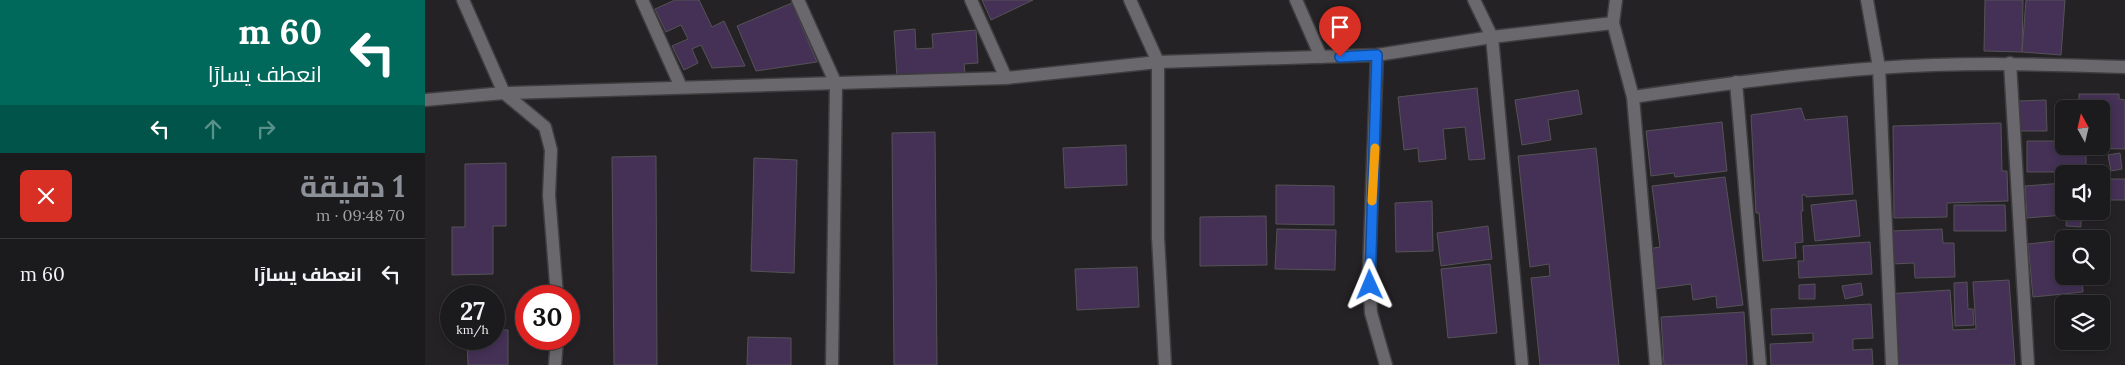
<!DOCTYPE html>
<html lang="ar">
<head>
<meta charset="utf-8">
<style>
	body { margin:0; font-family:Lora,Cairo,serif; background:#242325; color:#f1f3f6; direction:rtl; height:100vh; display:flex; flex-direction:column; font-size:19px; white-space:nowrap }
	* { box-sizing:border-box; margin:0 }
	p { font-size:16px; color:#a0a1a3 }
	.icon { flex:none; width:28px; height:28px; fill:none; stroke:currentColor; stroke-width:2; stroke-linecap:round; stroke-linejoin:round }
	.map { position:relative; flex:1; overflow:hidden; direction:ltr }
	.side { display:flex; flex-direction:column; background:#1b1a1c; width:425px }
	.side>* { flex:none }
	.hud { background:#00695c; color:#fff; overflow:hidden }
	.needle { width:32px; rotate:352deg }
	.tools { position:absolute; left:1630px; top:100px; display:grid; gap:10px }
	.tools a { display:grid; place-items:center; width:55px; height:55px; border-radius:8px; background:#1b1a1c; box-shadow:0 2px 8px #0003,0 0 0 1px #39383b; font-size:25px }
	.speed { position:absolute; left:15px; top:285px; display:flex; gap:10px; font-size:25px; font-weight:700; text-align:center }
	.speed>* { display:grid; place-content:center; width:65px; height:65px; border-radius:50%; background:#1b1a1c; box-shadow:0 2px 8px #0003,0 0 0 1px #39383b; line-height:1 }
	.speed small { font-size:12px; font-weight:400 }
	.speed .limit { border:8px solid #d22; background:#fff; color:#111 }
	.pin { position:absolute; display:grid; place-items:center; width:42px; height:42px; color:#fff; margin:-51px -21px; border-radius:50% 50% 50% 0; rotate:-45deg; box-shadow:0 0 5px #0007 }
	.pin .icon { rotate:45deg }
	.me { position:absolute; width:55px; margin:-28px; rotate:359deg; stroke-linejoin:round; filter:drop-shadow(0 0 4px #0008) }
	.turn { display:flex; align-items:center; gap:18px; height:105px; padding:0 20px; font-size:22px }
	.turn .icon { width:65px; height:65px; stroke-width:2.5 }
	.turn b { display:block; font-size:35px; line-height:42px }
	.lanes { display:flex; align-items:center; height:48px; padding:0 20px; background:#0003; justify-content:center; gap:25px; direction:ltr }
	.lanes .off { opacity:.35 }
	.round { display:grid; place-items:center; flex:none; width:52px; height:52px; border-radius:8px; background:#242325 }
	.head { display:flex; align-items:center; justify-content:space-between; height:85px; padding:0 20px }
	h1 { font-size:30px; font-weight:700; line-height:38px; color:#8c9099 }
	ul { padding:0; list-style:none }
	li { display:flex; align-items:center; gap:15px; height:70px; padding:0 20px; border-top:1px solid #39383b }
	li div { flex:1 }
	li b { display:block; font-size:19px }
	li em { font-style:normal }
	main { display:flex; flex:1; min-height:0 }
	.map>svg:first-child { display:block }
	.building { fill:#443155; stroke:#555357 }
	.lines { fill:none; stroke-linecap:round; stroke-linejoin:round }
	.minor-casing { stroke:#3e3d3f; stroke-width:15 }
	.tertiary-casing { stroke:#3e3d3f; stroke-width:15 }
	.minor { stroke:#6a686c; stroke-width:12 }
	.tertiary { stroke:#6a686c; stroke-width:12 }
	.route-casing { stroke:#114b97; stroke-width:12 }
	.route { stroke:#1a73e8; stroke-width:9 }
	.slow { stroke:#f59e0b; stroke-width:9 }
</style>
</head>
<body>
<main>
<div class="map">
<svg width="1700" height="365" viewBox="0 0 1700 365">
	<rect width="100%" height="100%" fill="#242225"/>
	<g class="building">
		<polygon points="250,0 274,0 287,27 299,21 320,66 287,68 276,45 267,49 273,63 259,70 247,46 263,39 256,25 241,32 230,9"/>
		<polygon points="557,0 608,0 566,20"/>
		<polygon points="1560,0 1598,0 1597,52 1559,51"/>
		<polygon points="1601,0 1640,0 1636,55 1597,52"/>
		<polygon points="367,3 392,62 331,71 312,26"/>
		<polygon points="490,29 491,49 508,48 507,34 551,30 553,63 539,64 540,73 472,77 469,31"/>
		<polygon points="1052,88 1060,159 1044,160 1040,127 1018,129 1021,159 994,162 993,148 979,150 973,97"/>
		<polygon points="1153,90 1157,114 1123,120 1126,140 1097,145 1090,100"/>
		<polygon points="1654,94 1694,94 1694,99 1700,100 1700,149 1661,148 1661,172 1602,172 1602,141 1639,141 1639,146 1676,146 1676,109 1654,109"/>
		<polygon points="1621,100 1622,131 1594,131 1593,101"/>
		<polygon points="1376,108 1380,120 1422,116 1428,194 1381,197 1381,195 1377,195 1378,211 1376,211 1378,242 1370,243 1371,258 1338,261 1334,213 1331,213 1326,115"/>
		<polygon points="1297,122 1302,171 1250,177 1249,173 1226,176 1221,131"/>
		<polygon points="1576,123 1577,171 1582,171 1583,201 1522,203 1522,217 1469,218 1468,126"/>
		<polygon points="510,132 512,365 469,365 467,133"/>
		<polygon points="701,145 702,185 640,188 638,148"/>
		<polygon points="1171,148 1194,365 1115,365 1106,278 1125,276 1124,264 1105,267 1093,156"/>
		<polygon points="1695,153 1697,169 1686,171 1683,155"/>
		<polygon points="231,156 232,365 189,365 187,157"/>
		<polygon points="329,158 372,160 369,273 326,271"/>
		<polygon points="81,163 81,226 68,226 68,274 27,275 27,227 40,227 40,164"/>
		<polygon points="1300,177 1318,305 1292,308 1291,296 1268,300 1266,284 1228,289 1223,249 1235,247 1227,186"/>
		<rect x="1685" y="179" width="15" height="21"/>
		<polygon points="1639,183 1639,215 1602,218 1600,186"/>
		<polygon points="851,185 909,186 909,225 851,224"/>
		<polygon points="1431,200 1435,236 1390,241 1386,205"/>
		<polygon points="1007,201 1008,251 971,252 970,203"/>
		<polygon points="1529,205 1580,205 1581,231 1529,231"/>
		<polygon points="1642,211 1656,211 1656,227 1641,226"/>
		<polygon points="841,216 842,265 775,266 775,217"/>
		<polygon points="1063,226 1067,259 1016,266 1012,233"/>
		<polygon points="852,229 911,230 910,270 850,269"/>
		<polygon points="1517,229 1518,243 1529,243 1530,277 1490,278 1489,263 1467,264 1466,231"/>
		<polygon points="1639,240 1639,276 1657,276 1658,292 1608,297 1603,244"/>
		<polygon points="1445,242 1447,274 1374,278 1373,261 1379,261 1378,246"/>
		<polygon points="1065,264 1072,333 1023,338 1016,269"/>
		<polygon points="712,267 714,307 652,310 650,269"/>
		<polygon points="1584,280 1590,365 1467,365 1462,294 1525,290 1528,330 1551,329 1548,282"/>
		<polygon points="1542,282 1543,309 1548,309 1549,325 1530,326 1529,283"/>
		<polygon points="1436,283 1438,295 1420,299 1417,286"/>
		<polygon points="1390,284 1390,299 1374,299 1374,285"/>
		<polygon points="1446,304 1448,338 1428,339 1428,350 1447,349 1448,365 1346,365 1345,344 1388,342 1388,333 1347,335 1346,309"/>
		<polygon points="1319,312 1322,365 1239,365 1236,317"/>
		<polygon points="69,330 83,330 83,365 43,365 42,339 69,339"/>
		<polygon points="323,337 366,338 366,365 322,365"/>
	</g>
	<g class="lines">
		<g class="minor-casing">
			<g id="minor">
				<polyline points="38,0 79,93 120,127 126,150 124,195 132,296"/>
				<polyline points="217,0 256,87"/>
				<polyline points="373,0 411,84 407,365"/>
				<polyline points="546,0 581,78"/>
				<polyline points="705,0 733,62 733,237 740,365"/>
				<polyline points="871,0 896,57"/>
				<polyline points="1049,0 1067,37 1097,365"/>
				<polyline points="1442,0 1454,67 1467,365"/>
				<polyline points="952,55 944,271 946,313 961,365"/>
				<polyline points="1585,63 1603,365"/>
				<polyline points="1311,82 1335,365"/>
				<path d="M1208 97C1289 85 1371 74 1453 68 1535 62 1618 64 1700 67"/>
				<polyline points="0,100 79,93 581,78 733,62 952,55 1067,37 1188,23"/>
				<polyline points="130,365 132,339"/>
			</g>
		</g>
		<g class="tertiary-casing">
			<polyline id="tertiary" points="1191,0 1188,23 1208,97 1231,365"/>
		</g>
		<use href="#minor" class="minor"/>
		<use href="#tertiary" class="tertiary"/>
	</g>
	<g class="lines">
		<g class="route-casing">
			<polyline id="route" points="915,57 952,55 945,285"/>
		</g>
		<use href="#route" class="route"/>
		<polyline class="slow" points="947,201 950,148"/>
	</g>
</svg>
<div class="tools">
<a><svg class="needle" viewBox="-14 -14 28 28"><path d="M0-13l5 13h-10z" fill="#e53935"/><path d="M0 13l5-13h-10z" fill="#a0a1a3"/></svg></a>
<a><svg class="icon" aria-label="sound" viewBox="0 0 24 24"><path d="M4 9h4l5-4v14l-5-4H4zM17 9q2 3 0 6"/></svg></a>
<a><svg class="icon" aria-label="search" viewBox="0 0 24 24"><circle cx="10" cy="10" r="6"/><path d="M15 15l6 6"/></svg></a>
<a><svg class="icon" aria-label="layers" viewBox="0 0 24 24"><path d="M12 4l9 5-9 5-9-5zM3 14l9 5 9-5"/></svg></a>
</div>
<div class="speed"><div>27<small>km/h</small></div><div class="limit">30</div></div>
<div class="pin" style="left:915px;top:57px;background:#d93025"><svg class="icon" aria-label="arrive" viewBox="0 0 24 24"><path d="M6 21V4h12l-3 4 3 4H6"/></svg></div>
<svg class="me" style="left:945px;top:285px" viewBox="-20 -20 40 40"><path d="M0-17L14 15 0 8-14 15z" fill="#1a73e8" stroke="#fff" stroke-width="4"/></svg>
</div>
<section class="side">
<div class="hud">
<div class="turn"><svg class="icon" aria-label="left" viewBox="0 0 24 24"><path d="M17 20v-9H6M10 6l-5 5 5 5"/></svg><div><b>60 m</b>انعطف يسارًا</div></div>
<div class="lanes"><svg class="icon" aria-label="left" viewBox="0 0 24 24"><path d="M17 20v-9H6M10 6l-5 5 5 5"/></svg><svg class="icon off" aria-label="ahead" viewBox="0 0 24 24"><path d="M12 20V5M6 11l6-6 6 6"/></svg><svg class="icon off" aria-label="right" viewBox="0 0 24 24"><path d="M7 20v-9h11M14 6l5 5-5 5"/></svg></div>
</div>
<div class="head"><div><h1>1 دقيقة</h1><p>70 m · 09:48</p></div><a class="round" style="background:#d93025;color:#fff"><svg class="icon" aria-label="close" viewBox="0 0 24 24"><path d="M6 6l12 12M18 6L6 18"/></svg></a></div>
<ul>
<li><svg class="icon" aria-label="left" viewBox="0 0 24 24"><path d="M17 20v-9H6M10 6l-5 5 5 5"/></svg><div><b>انعطف يسارًا</b></div><em>60 m</em></li>
</ul>
</section>
</main>
</body>
</html>
